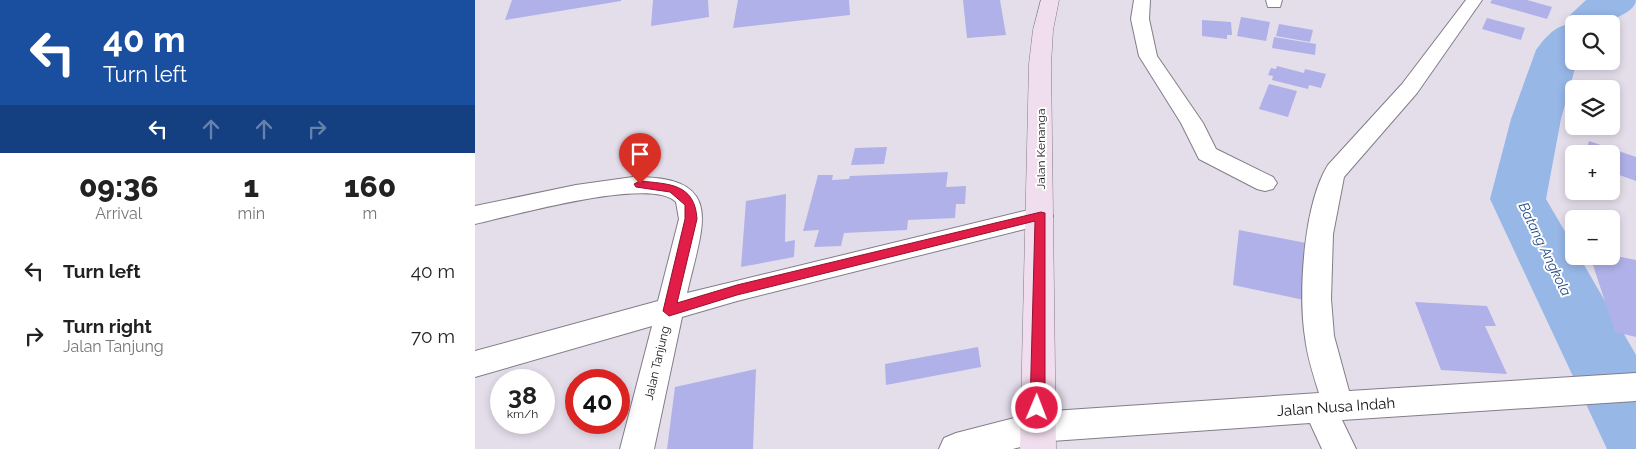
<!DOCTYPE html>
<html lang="en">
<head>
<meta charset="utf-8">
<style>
	body { margin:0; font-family:Raleway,sans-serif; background:#f2f2f2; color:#222; height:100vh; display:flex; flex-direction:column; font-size:19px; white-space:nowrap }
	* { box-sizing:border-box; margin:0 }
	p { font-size:16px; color:#767676 }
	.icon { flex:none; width:28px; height:28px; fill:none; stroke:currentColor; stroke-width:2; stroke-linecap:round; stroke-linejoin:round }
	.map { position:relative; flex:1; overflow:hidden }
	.sheet { display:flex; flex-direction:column; background:#fff; width:475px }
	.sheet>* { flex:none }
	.guide { background:#1a4fa0; color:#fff; overflow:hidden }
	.buttons { position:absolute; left:1090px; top:15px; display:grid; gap:10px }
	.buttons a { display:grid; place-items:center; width:55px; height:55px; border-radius:8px; background:#fff; box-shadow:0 2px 8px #0003; font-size:25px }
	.speed { position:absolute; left:15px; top:369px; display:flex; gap:10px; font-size:25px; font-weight:700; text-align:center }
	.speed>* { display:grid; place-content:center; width:65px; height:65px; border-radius:50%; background:#fff; box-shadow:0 2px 8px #0003; line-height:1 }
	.speed small { font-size:12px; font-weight:400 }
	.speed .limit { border:8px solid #d22; background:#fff; color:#111 }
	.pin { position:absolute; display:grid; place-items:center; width:42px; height:42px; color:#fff; margin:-51px -21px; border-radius:50% 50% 50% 0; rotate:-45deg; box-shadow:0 0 5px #0007 }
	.pin .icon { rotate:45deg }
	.me { position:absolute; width:55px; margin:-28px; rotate:1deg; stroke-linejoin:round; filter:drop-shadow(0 0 4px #0008) }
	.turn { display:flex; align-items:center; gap:18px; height:105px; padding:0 20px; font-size:22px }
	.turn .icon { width:65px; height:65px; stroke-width:2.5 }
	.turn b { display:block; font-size:35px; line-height:42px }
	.lanes { display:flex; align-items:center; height:48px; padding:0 20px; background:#0003; justify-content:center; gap:25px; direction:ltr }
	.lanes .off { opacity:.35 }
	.eta { display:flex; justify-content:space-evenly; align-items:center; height:85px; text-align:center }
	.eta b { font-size:30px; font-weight:800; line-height:35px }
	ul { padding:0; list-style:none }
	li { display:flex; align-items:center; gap:15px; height:65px; padding:0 20px }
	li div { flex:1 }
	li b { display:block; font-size:19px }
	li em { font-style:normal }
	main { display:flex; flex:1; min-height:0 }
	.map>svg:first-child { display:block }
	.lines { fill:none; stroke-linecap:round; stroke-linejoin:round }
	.river { fill:#97b7e7; fill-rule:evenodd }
	.building { fill:#afb1e8 }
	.street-casing { stroke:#827d87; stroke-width:2 }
	.secondary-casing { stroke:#827d87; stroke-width:1 }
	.street { fill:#fff; fill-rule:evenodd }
	.secondary { fill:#f0dded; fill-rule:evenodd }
	.route { fill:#e11d48; stroke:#92132f }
	.labels { text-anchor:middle; stroke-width:4; stroke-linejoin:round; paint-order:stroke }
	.street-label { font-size:12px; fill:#141216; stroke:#fff }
	.water-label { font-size:14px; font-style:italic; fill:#264c88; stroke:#fff }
	.near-street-label { font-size:15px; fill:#141216; stroke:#fff }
</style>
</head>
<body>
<main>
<section class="sheet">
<div class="guide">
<div class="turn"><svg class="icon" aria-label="left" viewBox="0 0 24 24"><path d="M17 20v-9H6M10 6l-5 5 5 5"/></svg><div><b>40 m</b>Turn left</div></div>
<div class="lanes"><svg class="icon" aria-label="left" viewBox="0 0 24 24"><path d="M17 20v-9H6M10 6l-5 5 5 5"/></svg><svg class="icon off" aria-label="ahead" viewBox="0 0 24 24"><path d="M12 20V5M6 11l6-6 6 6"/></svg><svg class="icon off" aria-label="ahead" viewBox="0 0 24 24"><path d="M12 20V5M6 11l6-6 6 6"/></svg><svg class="icon off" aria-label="right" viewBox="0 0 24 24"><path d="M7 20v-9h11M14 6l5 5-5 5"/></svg></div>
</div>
<div class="eta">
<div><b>09:36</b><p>Arrival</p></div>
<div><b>1</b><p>min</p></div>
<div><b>160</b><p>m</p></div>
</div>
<ul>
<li><svg class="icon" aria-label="left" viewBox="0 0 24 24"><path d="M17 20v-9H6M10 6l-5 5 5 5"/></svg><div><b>Turn left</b></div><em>40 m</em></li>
<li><svg class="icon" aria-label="right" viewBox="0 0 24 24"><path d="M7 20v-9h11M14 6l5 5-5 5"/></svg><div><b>Turn right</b><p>Jalan Tanjung</p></div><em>70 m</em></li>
</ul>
</section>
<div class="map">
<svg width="1161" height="449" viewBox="0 0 1161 449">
	<rect width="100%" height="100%" fill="#e4deeb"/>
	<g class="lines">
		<path class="river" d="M1111 0H1161C1160 12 1141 16 1133 24H1099V61H1102L1086 119 1071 199 1099 247V256H1104L1161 355V449H1132L1015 199 1036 119 1061 50C1068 40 1078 28 1090 25L1095 15Z"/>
	</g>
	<g class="building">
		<polygon points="37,0 146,0 146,1 30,20"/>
		<polygon points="178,0 233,0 234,17 176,26"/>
		<polygon points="263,0 374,0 375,15 258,28"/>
		<polygon points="488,0 525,0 531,35 492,38"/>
		<polygon points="1017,0 1052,0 1077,7 1072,19 1015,3"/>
		<polygon points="766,17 795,22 791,41 762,36"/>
		<polygon points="1012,18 1050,28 1046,40 1007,29"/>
		<polygon points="727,20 756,22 757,35 752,35 752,39 727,36"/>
		<polygon points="804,24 838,30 835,42 801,36"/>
		<polygon points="799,37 841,44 840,55 797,48"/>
		<polygon points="802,66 829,73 830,69 851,74 846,88 834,85 833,89 797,80 798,76 793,75 796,68 801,69"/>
		<polygon points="794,84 822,91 813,117 784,109"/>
		<polygon points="1114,141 1161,157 1161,181 1136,172 1136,154 1110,154"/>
		<polygon points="412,147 409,164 376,165 380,148"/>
		<polygon points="473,172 471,187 491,186 490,204 481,204 480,218 433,220 432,230 369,233 366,246 339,247 344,230 328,231 343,175 358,175 357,180 374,179 375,176"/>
		<polygon points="311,194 310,242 320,240 319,257 266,267 271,201"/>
		<polygon points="764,230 831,243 829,300 758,285"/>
		<polygon points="1136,255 1161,260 1161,337 1140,332 1115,256"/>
		<polygon points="940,302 1012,306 1021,326 1010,326 1032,374 966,370"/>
		<polygon points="503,347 506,367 411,385 410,364"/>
		<polygon points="281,369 278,449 192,449 200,387"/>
	</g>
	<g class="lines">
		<g class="street-casing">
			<g id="street">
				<polygon points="659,0 675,0 674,19 682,56 728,123 741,149 798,177 802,183 798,189 790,191 782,189 724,159 706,123 664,56 656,19"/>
				<polygon points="791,0 807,0 805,7 793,7"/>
				<path d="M991 0H1007L942 93 869 177 858 234 856 299 859 336 874 391 1161 373V401L867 420 881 449H847L835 423 562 442 538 449H464L469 438 481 433 562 412 844 393C838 374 832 356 830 337 823 292 829 203 853 165L927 84Z"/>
				<path d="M158 177C253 176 227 226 212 293L566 207 575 210 578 216 575 222 566 225 262 301 207 317 179 449H145L177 326 0 377V351L183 301 204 219 201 202C176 176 37 216 0 224V206L101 185Z"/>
			</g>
		</g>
		<g class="secondary-casing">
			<polygon id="secondary" points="566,0 584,0 578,30 576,64 581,449 545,449 554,64 558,30"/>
		</g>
		<use href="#street" class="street"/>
		<use href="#secondary" class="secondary"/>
	</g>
	<path class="route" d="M165 181C193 184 220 183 222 219L202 303 262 285 566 212 570 213V408L567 413 562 415 557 413 555 408 560 221 262 295 194 316 188 311 210 219V205L195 192 161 187 159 184Z"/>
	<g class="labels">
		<g class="street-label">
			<text transform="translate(566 149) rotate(-90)" y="4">Jalan Kenanga</text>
			<text transform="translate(182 363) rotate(-77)" y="4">Jalan Tanjung</text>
		</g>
		<g class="water-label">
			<text transform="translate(1070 249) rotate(64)" y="5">Batang Angkola</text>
		</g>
		<g class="near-street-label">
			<text transform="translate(861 407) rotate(-4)" y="5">Jalan Nusa Indah</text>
		</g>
	</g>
</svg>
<div class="buttons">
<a><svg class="icon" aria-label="search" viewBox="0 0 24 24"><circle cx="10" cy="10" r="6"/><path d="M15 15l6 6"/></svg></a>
<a><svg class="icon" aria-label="layers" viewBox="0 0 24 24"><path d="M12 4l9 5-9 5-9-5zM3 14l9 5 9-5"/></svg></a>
<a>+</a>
<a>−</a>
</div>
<div class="speed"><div>38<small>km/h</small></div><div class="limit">40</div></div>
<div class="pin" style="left:165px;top:184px;background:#d93025"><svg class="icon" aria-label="arrive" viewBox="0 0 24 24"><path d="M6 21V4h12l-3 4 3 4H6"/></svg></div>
<svg class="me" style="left:562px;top:408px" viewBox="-20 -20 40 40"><circle r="17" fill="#e11d48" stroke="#fff" stroke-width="3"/><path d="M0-11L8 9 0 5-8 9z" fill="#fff"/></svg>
</div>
</main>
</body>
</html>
